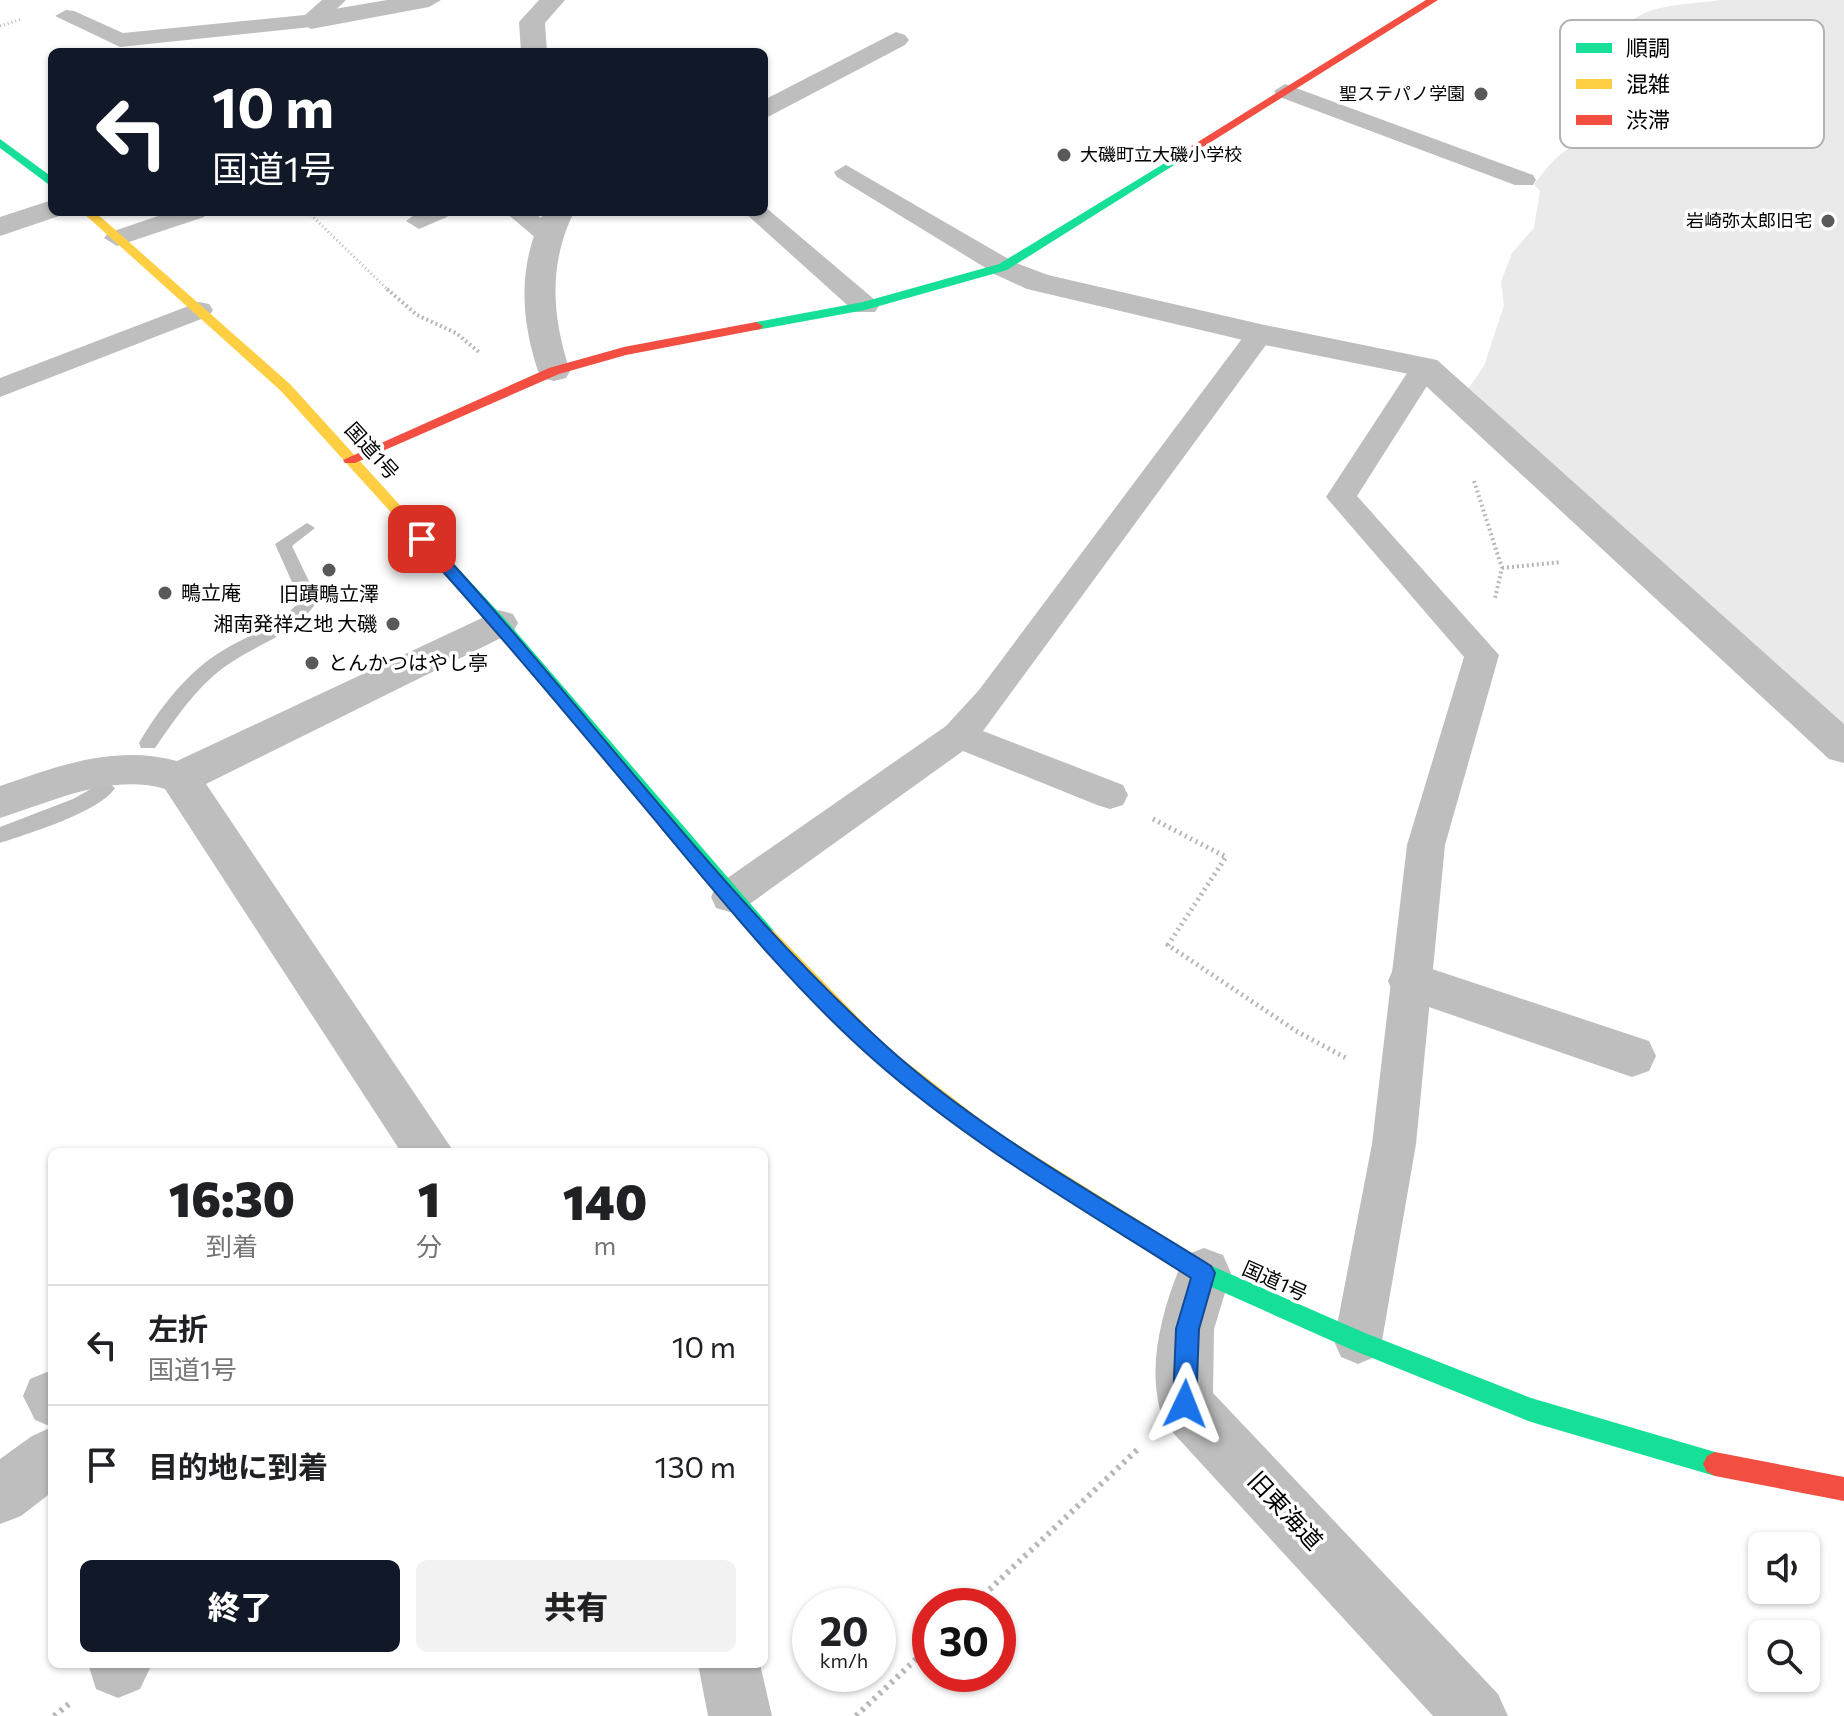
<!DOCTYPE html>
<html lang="ja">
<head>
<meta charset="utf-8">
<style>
	body { margin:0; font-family:Commissioner,"Noto Sans JP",sans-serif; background:#f2f2f2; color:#202124; height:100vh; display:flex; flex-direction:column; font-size:30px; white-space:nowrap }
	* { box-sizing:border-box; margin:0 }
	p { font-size:26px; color:#757577 }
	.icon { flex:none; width:44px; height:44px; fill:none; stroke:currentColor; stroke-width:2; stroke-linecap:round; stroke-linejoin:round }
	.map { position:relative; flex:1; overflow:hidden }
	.panel { position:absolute; left:48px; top:1148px; width:720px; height:520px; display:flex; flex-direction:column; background:#fff; border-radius:12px; box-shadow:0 2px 6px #0004 }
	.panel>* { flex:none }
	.guide { position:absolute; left:48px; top:48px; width:720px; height:168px; border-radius:12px; box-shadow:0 2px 6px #0004; background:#111827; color:#fff; overflow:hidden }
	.controls { position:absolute; left:1748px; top:1532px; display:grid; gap:16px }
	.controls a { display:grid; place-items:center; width:72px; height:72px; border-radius:12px; background:#fff; box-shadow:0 2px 6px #0004; font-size:40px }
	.speed { position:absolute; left:792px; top:1588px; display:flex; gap:16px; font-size:40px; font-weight:700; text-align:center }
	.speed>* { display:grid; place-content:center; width:104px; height:104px; border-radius:50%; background:#fff; box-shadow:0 2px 6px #0004; line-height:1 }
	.speed small { font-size:20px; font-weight:400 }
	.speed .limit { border:12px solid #d22; background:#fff; color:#111 }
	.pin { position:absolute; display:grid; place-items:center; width:68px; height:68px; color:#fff; margin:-34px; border-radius:16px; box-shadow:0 4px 12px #0006 }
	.me { position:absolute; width:88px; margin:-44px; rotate:2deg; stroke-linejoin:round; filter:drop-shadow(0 0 6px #0008) }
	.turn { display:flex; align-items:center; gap:28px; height:168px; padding:0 32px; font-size:36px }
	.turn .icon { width:104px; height:104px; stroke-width:2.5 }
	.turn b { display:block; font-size:56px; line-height:68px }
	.eta { display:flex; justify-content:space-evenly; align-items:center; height:136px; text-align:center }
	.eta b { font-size:48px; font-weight:800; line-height:56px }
	.cta { display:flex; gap:16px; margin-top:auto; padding:16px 32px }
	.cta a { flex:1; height:92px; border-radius:12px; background:#111827; color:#fff; font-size:32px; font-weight:800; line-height:92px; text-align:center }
	.cta a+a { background:#f2f2f2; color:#202124 }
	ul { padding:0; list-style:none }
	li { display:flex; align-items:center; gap:24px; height:120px; padding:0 32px; border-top:2px solid #e0e0e0 }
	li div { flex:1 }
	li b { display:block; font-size:30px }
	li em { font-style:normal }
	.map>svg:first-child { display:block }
	.green { fill:#eaeaea }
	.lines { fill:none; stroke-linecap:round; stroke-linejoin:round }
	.stream { fill:#bcbcbc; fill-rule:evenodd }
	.path-far3 { stroke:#b8b8b8; stroke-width:3; stroke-dasharray:1 3; stroke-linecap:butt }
	.path-far2 { stroke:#b8b8b8; stroke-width:4; stroke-dasharray:2 3; stroke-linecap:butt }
	.path-far1 { stroke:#b8b8b8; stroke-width:5; stroke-dasharray:2 4; stroke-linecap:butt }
	.path { stroke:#b8b8b8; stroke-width:6; stroke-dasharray:3 5; stroke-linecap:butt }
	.lane { fill:#bebebe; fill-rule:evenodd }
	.street { fill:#bebebe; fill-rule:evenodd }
	.fast { fill:#16e098; fill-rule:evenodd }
	.slow { fill:#ffcf43; fill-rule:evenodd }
	.jam { fill:#f24e42; fill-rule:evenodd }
	.route { fill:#1a73e8; stroke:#114b97; stroke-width:2 }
	.poi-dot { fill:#595959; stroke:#fff; stroke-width:3 }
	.labels { text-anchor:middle; stroke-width:7; stroke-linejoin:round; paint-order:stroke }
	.far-poi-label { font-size:18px; fill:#000; stroke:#fff; text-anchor:end }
	.street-label { font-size:20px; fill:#000; stroke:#fff }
	.poi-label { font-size:20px; fill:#000; stroke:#fff; text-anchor:start }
	.near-street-label { font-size:24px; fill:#000; stroke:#fff }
	.key { fill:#fff; stroke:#b2b2b2; stroke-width:2 }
	.key-label { font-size:22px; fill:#000 }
</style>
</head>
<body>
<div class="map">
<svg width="1844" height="1716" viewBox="0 0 1844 1716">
	<rect width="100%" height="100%" fill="#fff"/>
	<path class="green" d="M1721 0H1844V748L1461 399 1484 366 1504 305 1501 282 1512 253 1534 228 1540 191 1534 184C1541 176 1547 167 1554 160 1572 143 1596 134 1610 112 1620 97 1616 82 1615 64 1614 1 1674 7 1721 0Z"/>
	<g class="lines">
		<g class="stream">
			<path d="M307 523 315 528 292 546 318 600C295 636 256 643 223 668 195 689 175 719 155 748H141L139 743C159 709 188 671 222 651 249 634 281 626 300 600L275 544Z"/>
			<path d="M105 781 115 788C100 812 27 834 0 843V827L73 799Z"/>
		</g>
		<g class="path-far3">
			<polyline points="0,26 22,19"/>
			<polyline points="308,212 389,291"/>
		</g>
		<g class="path-far2">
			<polyline points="387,289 417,315 456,333 479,352"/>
			<polyline points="1474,481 1502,568 1495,598"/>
			<polyline points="1502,568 1561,562"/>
		</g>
		<polyline class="path-far1" points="1153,819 1226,857 1168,945 1296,1031 1346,1058"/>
		<g class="path">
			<polyline points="972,1606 1138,1449"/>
			<polyline points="54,1716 69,1704"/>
			<polyline points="856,1716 930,1646"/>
		</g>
		<g class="lane">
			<polygon points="322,0 346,0 319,26 311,27 120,47 55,16 66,10 74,11 123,33 305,15"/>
			<polygon points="1285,84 1533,175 1536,180 1533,185 1515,185 1277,96 1274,91"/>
			<polygon points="846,165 1012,261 1016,267 1012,273 994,273 837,177 834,172"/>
			<polygon points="764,206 875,300 879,306 875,312 855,312 744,212 764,212"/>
			<polygon points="170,212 208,212 204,217 117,246 104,238 108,233"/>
			<polygon points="418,212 451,212 447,217 419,229 406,221"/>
			<polygon points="505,212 534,212 559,234 546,242 537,239"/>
			<polygon points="199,302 209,304 213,310 209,316 0,397 0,378"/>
			<polygon points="1260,326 1270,328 1274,334 983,731 1123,785 1128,795 1123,805 1110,809 1097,805 963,751 744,908 730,912 716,908 711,897 716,886 946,726 979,690 1250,328"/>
			<polygon points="1425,358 1435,361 1439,367 1357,496 1499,655 1445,845 1416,1144 1382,1341 1375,1357 1358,1364 1341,1357 1334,1341 1372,1144 1407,845 1464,657 1326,497 1415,361"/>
			<polygon points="47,1372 52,1374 52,1427 35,1420 23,1396 30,1379"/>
		</g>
		<g class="street">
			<polygon points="387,0 441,0 429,7 311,29 298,21 311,13"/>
			<polygon points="539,0 565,0 545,23 547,52 521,52 519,22"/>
			<polygon points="896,32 905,35 909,40 905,45 764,119 764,100"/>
			<polygon points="52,200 52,212 65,212 62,215 0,236 0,217"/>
			<path d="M544 212H574C548 264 552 317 570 371L566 378 554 381 542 378 538 371C520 316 518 264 544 212Z"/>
			<polygon points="1003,258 1048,275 1260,324 1437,360 1844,724 1844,763 1829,759 1414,375 1260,344 1027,289 992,273 988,267 992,261"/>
			<path d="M499 610 513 614 518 623 513 632 206 784 454 1152H401L165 789C110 773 52 802 0 818V786C58 766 115 744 177 761Z"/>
			<polygon points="1411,962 1649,1041 1656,1056 1649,1071 1632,1077 1394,995 1388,981 1394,967"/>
			<path d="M1204 1248 1223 1255 1231 1273 1214 1329 1213 1393 1498 1694 1508 1716H1433L1165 1424C1143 1372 1163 1305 1185 1255Z"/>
			<polygon points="52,1427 52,1492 21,1516 0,1524 0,1459 32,1436"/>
			<polygon points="88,1664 152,1664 140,1689 118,1698 96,1689"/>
			<polygon points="698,1664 760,1664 772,1716 708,1716"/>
		</g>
		<g class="fast">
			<polygon points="0,139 52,177 52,187 0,148"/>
			<polygon points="1183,152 1187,153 1187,157 1007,270 865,310 756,330 749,326 756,322 863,302 999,264"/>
			<polygon points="412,522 417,524 505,619 774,931 776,936 774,941 760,941 493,627 407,530 405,527"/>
			<polygon points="1180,1248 1212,1266 1365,1333 1531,1398 1715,1452 1723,1456 1727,1464 1723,1472 1715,1476 1531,1422 1350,1349 1196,1280 1172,1265 1169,1258 1172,1251"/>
		</g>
		<g class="slow">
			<polygon points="82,212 95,212 290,384 417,524 417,530 407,530 280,390"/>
			<polygon points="767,928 774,931 887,1047 994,1130 1188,1251 1191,1258 1188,1265 1180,1268 1172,1265 980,1142 873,1059 760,941 758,936 760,931"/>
		</g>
		<g class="jam">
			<polygon points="1426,0 1438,0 1187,157 1177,155"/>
			<polygon points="756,322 763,326 761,329 626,355 559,374 355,463 345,463 343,460 549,368 624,347"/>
			<polygon points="1715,1452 1844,1477 1844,1501 1715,1476 1707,1472 1703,1464 1707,1456"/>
		</g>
	</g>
	<path class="route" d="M422 534 427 536C582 702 717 892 885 1045 982 1133 1101 1197 1211 1266L1215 1273 1199 1329 1196 1404 1193 1412 1185 1415 1177 1412 1173 1404 1176 1329 1191 1278C1083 1209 969 1144 873 1059 796 991 730 910 665 832 583 734 502 636 417 543L414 539Z"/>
	<g class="poi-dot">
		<circle cx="1481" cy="94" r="8"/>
		<circle cx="1064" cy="155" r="8"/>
		<circle cx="1828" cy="221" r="8"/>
		<circle cx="329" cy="570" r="8"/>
		<circle cx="165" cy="593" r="8"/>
		<circle cx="393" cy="624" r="8"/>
		<circle cx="312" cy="663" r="8"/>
	</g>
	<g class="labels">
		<g class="far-poi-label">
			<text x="1465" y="100">聖ステパノ学園</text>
			<text x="1080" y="161" text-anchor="start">大磯町立大磯小学校</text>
			<text x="1812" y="227">岩崎弥太郎旧宅</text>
		</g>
		<g class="street-label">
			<text transform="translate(372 451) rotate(48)" y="7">国道1号</text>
			<text transform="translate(1275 1281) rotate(24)" y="7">国道1号</text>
		</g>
		<g class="poi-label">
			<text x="181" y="600">鴫立庵</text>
			<text x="329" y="601" text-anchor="middle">旧蹟鴫立澤</text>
			<text x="377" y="631" text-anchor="end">湘南発祥之地 大磯</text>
			<text x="328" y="670">とんかつはやし亭</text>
		</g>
		<g class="near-street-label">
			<text transform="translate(1285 1511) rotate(47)" y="8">旧東海道</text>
		</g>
	</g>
	<rect x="1560" y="20" width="264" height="128" rx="12" class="key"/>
	<rect x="1576" y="43" width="36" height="10" fill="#16e098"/>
	<rect x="1576" y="79" width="36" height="10" fill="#ffcf43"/>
	<rect x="1576" y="115" width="36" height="10" fill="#f24e42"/>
	<g class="key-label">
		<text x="1626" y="56">順調</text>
		<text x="1626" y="92">混雑</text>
		<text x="1626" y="128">渋滞</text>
	</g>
</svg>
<div class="controls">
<a><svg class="icon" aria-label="sound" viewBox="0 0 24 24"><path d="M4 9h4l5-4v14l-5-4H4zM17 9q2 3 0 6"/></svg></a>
<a><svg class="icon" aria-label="search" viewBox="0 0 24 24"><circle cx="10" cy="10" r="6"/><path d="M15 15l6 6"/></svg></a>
</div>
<div class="speed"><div>20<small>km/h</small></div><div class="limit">30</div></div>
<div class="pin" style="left:422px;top:539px;background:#d93025"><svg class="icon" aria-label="arrive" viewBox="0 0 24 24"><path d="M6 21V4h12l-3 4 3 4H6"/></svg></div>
<svg class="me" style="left:1185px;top:1404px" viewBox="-20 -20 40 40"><path d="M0-17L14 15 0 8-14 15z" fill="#1a73e8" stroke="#fff" stroke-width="4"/></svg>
<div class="guide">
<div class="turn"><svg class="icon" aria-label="left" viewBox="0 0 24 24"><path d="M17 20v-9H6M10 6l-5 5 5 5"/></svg><div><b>10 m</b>国道1号</div></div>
</div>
<section class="panel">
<div class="eta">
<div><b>16:30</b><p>到着</p></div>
<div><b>1</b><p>分</p></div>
<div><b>140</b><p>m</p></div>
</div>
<ul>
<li><svg class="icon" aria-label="left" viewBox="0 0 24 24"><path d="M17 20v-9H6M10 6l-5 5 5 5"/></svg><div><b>左折</b><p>国道1号</p></div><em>10 m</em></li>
<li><svg class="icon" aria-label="arrive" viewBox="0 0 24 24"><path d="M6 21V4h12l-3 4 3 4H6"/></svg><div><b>目的地に到着</b></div><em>130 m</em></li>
</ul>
<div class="cta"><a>終了</a><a>共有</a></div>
</section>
</div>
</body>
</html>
